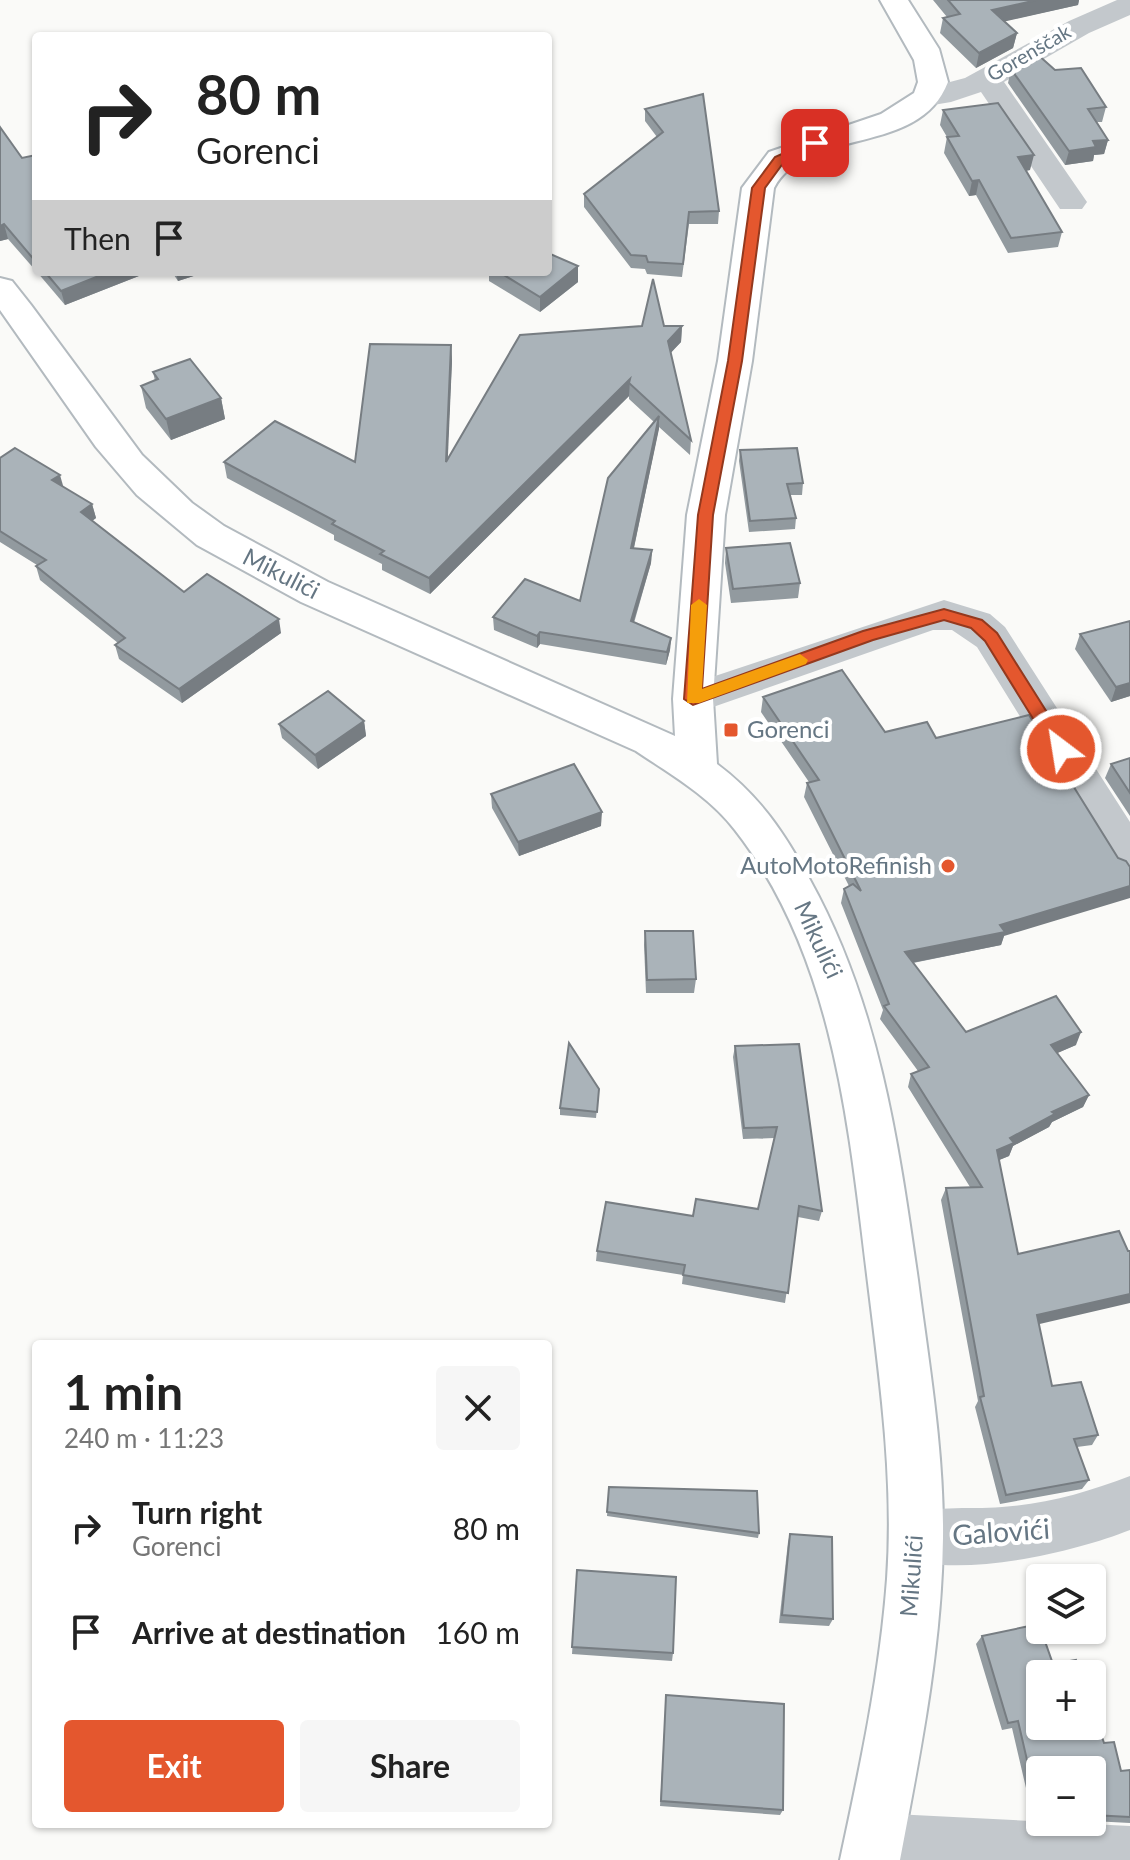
<!DOCTYPE html>
<html lang="en">
<head>
<meta charset="utf-8">
<style>
	body { margin:0; font-family:Lato,sans-serif; background:#f6f6f6; color:#222; height:100vh; display:flex; flex-direction:column; font-size:30px; white-space:nowrap }
	* { box-sizing:border-box; margin:0 }
	p { font-size:26px; color:#767676 }
	.icon { flex:none; width:44px; height:44px; fill:none; stroke:currentColor; stroke-width:2; stroke-linecap:round; stroke-linejoin:round }
	.map { position:relative; flex:1; overflow:hidden }
	.details { position:absolute; left:32px; top:1340px; width:520px; height:488px; display:flex; flex-direction:column; background:#fff; border-radius:8px; box-shadow:0 2px 6px #0004 }
	.details>* { flex:none }
	.banner { position:absolute; left:32px; top:32px; width:520px; height:244px; border-radius:8px; box-shadow:0 2px 6px #0004; background:#fff; color:#222; overflow:hidden }
	.controls { position:absolute; left:1026px; top:1564px; display:grid; gap:16px }
	.controls a { display:grid; place-items:center; width:80px; height:80px; border-radius:8px; background:#fff; box-shadow:0 2px 6px #0004; font-size:40px }
	.pin { position:absolute; display:grid; place-items:center; width:68px; height:68px; color:#fff; margin:-34px; border-radius:16px; box-shadow:0 4px 12px #0006 }
	.me { position:absolute; width:88px; margin:-44px; rotate:329deg; stroke-linejoin:round; filter:drop-shadow(0 0 6px #0008) }
	.turn { display:flex; align-items:center; gap:28px; height:168px; padding:0 32px; font-size:36px }
	.turn .icon { width:104px; height:104px; stroke-width:2.5 }
	.turn b { display:block; font-size:56px; line-height:68px }
	.then { display:flex; align-items:center; height:76px; padding:0 32px; background:#0003; gap:16px; font-size:30px }
	.round { display:grid; place-items:center; flex:none; width:84px; height:84px; border-radius:8px; background:#f6f6f6 }
	.summary { display:flex; align-items:center; justify-content:space-between; height:136px; padding:0 32px }
	h1 { font-size:48px; font-weight:700; line-height:60px }
	.primary-button { display:flex; gap:16px; margin-top:auto; padding:16px 32px }
	.primary-button a { flex:1; height:92px; border-radius:8px; background:#e4572e; color:#fff; font-size:32px; font-weight:700; line-height:92px; text-align:center }
	.primary-button a+a { background:#f6f6f6; color:#222 }
	ul { padding:0; list-style:none }
	li { display:flex; align-items:center; gap:24px; height:104px; padding:0 32px }
	li div { flex:1 }
	li b { display:block; font-size:30px }
	li em { font-style:normal }
	.map>svg:first-child { display:block }
	.lines { fill:none; stroke-linecap:round; stroke-linejoin:round }
	.secondary-casing { stroke:#b3babf; stroke-width:4 }
	.street { fill:#c3c8cc; fill-rule:evenodd }
	.secondary { fill:#fff; fill-rule:evenodd }
	.wall { fill:#929a9f }
	.shaded-wall { fill:#777d82 }
	.building { fill:#aab3b9; stroke:#777d82; stroke-width:2 }
	.route { fill:#e4572e; stroke:#94391e; stroke-width:2 }
	.slow { fill:#f59e0b }
	.poi-dot { fill:#e4572e; stroke:#fff; stroke-width:3 }
	.labels { text-anchor:middle; stroke-width:8; stroke-linejoin:round; paint-order:stroke }
	.far-street-label { font-size:20px; fill:#657683; stroke:#fff }
	.street-label { font-size:24px; fill:#657683; stroke:#fff }
	.poi-label { font-size:24px; fill:#657683; stroke:#fff; text-anchor:start }
	.near-street-label { font-size:28px; fill:#657683; stroke:#fff }
</style>
</head>
<body>
<div class="map">
<svg width="1130" height="1860" viewBox="0 0 1130 1860">
	<rect width="100%" height="100%" fill="#fafaf8"/>
	<g class="lines">
		<g class="secondary-casing">
			<path id="secondary" d="M880 0H908L939 49 948 82C919 158 808 125 774 188L752 361 725 515 713 699 717 764C760 796 785 834 810 880 879 1005 898 1140 918 1280 929 1365 944 1451 943 1538 942 1646 920 1754 900 1860H840C860 1767 880 1674 887 1579 894 1480 880 1381 868 1283 849 1129 835 958 735 830 709 796 670 774 636 751L301 602 197 545 137 495 96 447 0 310V278L12 281 31 305 142 455 192 503 224 526 328 582 675 736 673 699 687 515 718 361 742 188 769 152 881 114 914 93 918 82 914 60Z"/>
		</g>
		<g class="street">
			<polygon points="1117,0 1130,0 1130,15 1089,33 1004,82 1087,202 1082,209 1060,209 981,92 951,102 927,106 916,103 912,97 916,91 965,78 1069,21"/>
			<polygon points="944,600 990,614 1005,627 1130,822 1130,875 1115,870 977,647 952,630 933,630 693,714 679,710 673,699 679,688"/>
			<path d="M1130 1476V1530C1072 1553 955 1580 897 1556L889 1537 897 1518C930 1504 967 1510 1002 1507 1047 1504 1088 1492 1130 1476Z"/>
			<polygon points="874,1813 1130,1826 1130,1860 851,1860 844,1843 853,1822"/>
		</g>
		<use href="#secondary" class="secondary"/>
	</g>
	<g class="wall">
		<polygon points="933,0 1079,0 1078,5 1004,21 1017,33 1013,48 976,68 940,33 943,18 947,17"/>
		<polygon points="1011,69 1055,70 1106,107 1102,122 1097,122 1108,140 1104,154 1094,155 1093,161 1065,165 1008,83"/>
		<polygon points="703,94 719,211 718,224 689,224 682,277 647,274 645,269 631,268 584,207 584,194 657,137 645,121 645,109"/>
		<polygon points="943,110 1030,170 1026,171 1062,232 1058,247 1008,253 976,195 969,196 944,153 947,137 940,125"/>
		<polygon points="0,127 22,158 36,155 36,271 8,239 0,241"/>
		<polygon points="37,272 149,272 65,305"/>
		<polygon points="172,272 206,272 178,281"/>
		<polygon points="489,272 548,272 578,282 540,312 489,281"/>
		<polygon points="664,326 682,326 681,342 670,353 691,440 690,455 659,427 634,548 652,550 651,563 634,623 671,638 670,650 666,665 540,644 537,648 494,630 493,617 580,601 654,422 629,399 629,396 430,594 382,570 382,564 334,540 334,535 227,478 224,462 355,462 451,345 452,361 447,459"/>
		<polygon points="153,372 221,398 225,419 171,440 146,408 141,386 155,381"/>
		<polygon points="740,450 803,483 802,495 790,495 796,518 795,529 749,532 739,461"/>
		<polygon points="0,458 63,487 92,504 96,518 92,521 184,592 281,633 182,703 119,659 115,645 118,643 40,580 36,566 37,565 0,542"/>
		<polygon points="726,548 800,583 798,598 731,603 725,563"/>
		<polygon points="1130,621 1130,696 1111,702 1075,649 1080,634"/>
		<polygon points="763,697 1004,936 1001,945 913,963 966,1032 1076,1045 1057,1053 1089,1095 1083,1107 1052,1122 1049,1127 1013,1146 1009,1156 999,1160 1018,1254 1039,1324 1052,1386 1098,1435 1092,1445 1077,1447 1089,1480 1082,1489 1000,1504 975,1407 978,1401 941,1200 946,1188 970,1187 908,1087 911,1074 918,1071 880,1019 883,1010 841,903 844,889 849,886 804,797 807,783 809,782 761,712"/>
		<polygon points="364,721 366,736 318,769 282,738 279,724"/>
		<polygon points="1130,758 1130,816 1105,778 1111,764"/>
		<polygon points="491,794 601,826 519,856 492,808"/>
		<polygon points="645,931 696,979 694,993 646,993 644,945"/>
		<polygon points="735,1046 822,1211 819,1221 798,1217 785,1303 682,1284 683,1275 596,1261 597,1251 693,1216 758,1209 774,1138 743,1139 733,1057"/>
		<polygon points="599,1089 596,1118 560,1115 560,1108"/>
		<polygon points="609,1487 759,1533 758,1538 607,1516"/>
		<polygon points="790,1534 833,1619 829,1626 779,1623 788,1542"/>
		<polygon points="577,1570 673,1653 672,1661 572,1654"/>
		<polygon points="982,1636 1053,1664 1121,1771 1130,1770 1130,1823 1092,1821 1092,1770 1040,1770 1040,1818 1033,1818 1012,1728 1002,1730 976,1644"/>
		<polygon points="666,1695 783,1810 780,1815 660,1806"/>
	</g>
	<g class="shaded-wall">
		<polygon points="1037,0 1079,0 1078,5 989,25 992,10"/>
		<polygon points="1017,33 1013,48 976,68 979,53"/>
		<polygon points="1108,140 1104,154 1094,155 1093,161 1065,165 1069,151 1093,141"/>
		<polygon points="1034,155 1030,170 1014,172 1018,157"/>
		<polygon points="979,180 976,195 969,196 972,181"/>
		<polygon points="4,224 8,239 0,241 0,226"/>
		<polygon points="578,266 578,282 540,312 540,297"/>
		<polygon points="109,272 149,272 65,305 61,291"/>
		<polygon points="176,272 206,272 178,281"/>
		<polygon points="682,326 681,342 667,357 668,341"/>
		<polygon points="451,345 452,361 447,478 446,462"/>
		<polygon points="630,379 629,396 430,594 429,578"/>
		<polygon points="221,398 225,419 171,440 166,419"/>
		<polygon points="659,416 659,429 631,561 631,548"/>
		<polygon points="60,475 64,489 52,480"/>
		<polygon points="92,504 96,518 85,526 81,512"/>
		<polygon points="652,550 651,563 630,634 631,621"/>
		<polygon points="279,619 281,633 182,703 179,689"/>
		<polygon points="540,632 540,644 537,648 537,636"/>
		<polygon points="671,638 670,650 666,665 667,652"/>
		<polygon points="1130,683 1130,696 1111,702 1116,687"/>
		<polygon points="364,721 366,736 318,769 315,755"/>
		<polygon points="602,812 601,826 519,856 518,842"/>
		<polygon points="1130,886 1130,898 1004,936 1001,945 901,965 905,952 1000,925"/>
		<polygon points="1081,1032 1076,1045 1046,1058 1051,1045"/>
		<polygon points="1089,1095 1083,1107 1052,1122 1049,1127 1013,1146 1009,1156 992,1163 997,1150 1010,1138 1052,1112"/>
		<polygon points="1130,1294 1130,1303 1031,1326 1037,1315"/>
	</g>
	<g class="building">
		<polygon points="948,0 1037,0 992,10 1017,33 979,53 943,18 960,14"/>
		<polygon points="1037,54 1055,70 1081,68 1106,107 1088,109 1108,140 1093,141 1096,147 1069,151 1011,69"/>
		<polygon points="703,94 719,211 689,212 683,264 648,262 646,256 631,255 584,194 663,132 645,109"/>
		<polygon points="998,103 1034,155 1018,157 1062,232 1011,238 979,180 972,181 947,137 959,136 943,110"/>
		<polygon points="0,127 22,158 36,155 36,262 4,224 0,226"/>
		<polygon points="548,253 578,266 540,297 499,272 548,272"/>
		<polygon points="45,272 109,272 61,291"/>
		<polygon points="653,279 664,326 682,326 668,341 691,440 629,383 630,379 429,578 380,554 384,551 332,524 335,521 224,462 275,421 355,462 370,344 451,345 446,462 520,335 642,326"/>
		<polygon points="190,359 221,398 166,419 141,386 158,379 153,372"/>
		<polygon points="659,416 631,548 652,550 631,621 671,638 667,652 540,632 537,636 493,617 525,579 580,601 608,478"/>
		<polygon points="15,448 60,475 52,480 92,504 81,512 184,592 207,574 279,619 179,689 115,645 125,638 36,566 46,560 0,531 0,458"/>
		<polygon points="797,448 803,483 787,484 796,518 750,521 740,450"/>
		<polygon points="790,543 800,583 733,589 726,548"/>
		<polygon points="1130,621 1130,683 1116,687 1080,634"/>
		<polygon points="842,670 885,732 927,722 936,738 1029,715 1118,858 1126,861 1130,867 1130,886 1000,925 1005,932 905,952 966,1032 1056,996 1081,1032 1051,1045 1089,1095 1052,1112 1055,1114 1010,1138 1014,1143 997,1150 1018,1254 1119,1231 1128,1251 1130,1251 1130,1294 1037,1315 1052,1386 1081,1382 1098,1435 1074,1439 1089,1480 1006,1495 980,1397 984,1396 946,1188 982,1187 911,1074 929,1067 884,1006 889,1004 844,889 853,884 861,891 807,783 819,780 763,697"/>
		<polygon points="328,691 364,721 315,755 279,724"/>
		<polygon points="1130,758 1130,793 1111,764"/>
		<polygon points="574,764 602,812 518,842 491,794"/>
		<polygon points="645,931 693,931 696,979 647,980"/>
		<polygon points="569,1043 599,1089 597,1112 560,1108"/>
		<polygon points="799,1044 822,1211 799,1206 788,1293 683,1275 685,1265 597,1251 606,1202 693,1216 696,1199 758,1209 777,1127 744,1128 735,1046"/>
		<polygon points="609,1487 757,1491 759,1533 607,1512"/>
		<polygon points="790,1534 832,1537 833,1619 782,1615"/>
		<polygon points="577,1570 676,1577 673,1653 572,1647"/>
		<polygon points="1039,1624 1040,1630 1041,1630 1053,1664 1076,1660 1081,1674 1040,1674 1040,1726 1092,1726 1092,1707 1104,1743 1114,1742 1121,1771 1130,1770 1130,1817 1092,1815 1092,1770 1040,1770 1039,1812 1018,1721 1008,1723 982,1636"/>
		<polygon points="666,1695 784,1704 783,1810 661,1801"/>
	</g>
	<polygon class="route" points="815,139 820,140 820,146 784,162 765,188 742,361 713,515 702,689 863,631 944,609 982,620 997,633 1067,744 1067,754 1055,754 985,641 971,628 944,620 873,640 693,705 684,699 698,515 728,361 752,188 775,157"/>
	<polygon class="slow" points="699,599 707,605 702,689 800,654 808,660 806,664 699,703 687,703 691,605"/>
	<g class="poi-dot">
		<rect x="723" y="722" width="16" height="16" rx="4"/>
		<circle cx="948" cy="866" r="8"/>
	</g>
	<g class="labels">
		<g class="far-street-label">
			<text transform="translate(1029 53) rotate(-30)" y="7">Gorenščak</text>
		</g>
		<g class="street-label">
			<text transform="translate(281 574) rotate(27)" y="8">Mikulići</text>
			<text transform="translate(818 940) rotate(65)" y="8">Mikulići</text>
			<text transform="translate(912 1576) rotate(-86)" y="8">Mikulići</text>
		</g>
		<g class="poi-label">
			<text x="747" y="738">Gorenci</text>
			<text x="932" y="874" text-anchor="end">AutoMotoRefinish</text>
		</g>
		<g class="near-street-label">
			<text transform="translate(1001 1532) rotate(-4)" y="10">Galovići</text>
		</g>
	</g>
</svg>
<div class="controls">
<a><svg class="icon" aria-label="layers" viewBox="0 0 24 24"><path d="M12 4l9 5-9 5-9-5zM3 14l9 5 9-5"/></svg></a>
<a>+</a>
<a>−</a>
</div>
<div class="pin" style="left:815px;top:143px;background:#d93025"><svg class="icon" aria-label="arrive" viewBox="0 0 24 24"><path d="M6 21V4h12l-3 4 3 4H6"/></svg></div>
<svg class="me" style="left:1061px;top:749px" viewBox="-20 -20 40 40"><circle r="17" fill="#e4572e" stroke="#fff" stroke-width="3"/><path d="M0-11L8 9 0 5-8 9z" fill="#fff"/></svg>
<div class="banner">
<div class="turn"><svg class="icon" aria-label="right" viewBox="0 0 24 24"><path d="M7 20v-9h11M14 6l5 5-5 5"/></svg><div><b>80 m</b>Gorenci</div></div>
<div class="then">Then<svg class="icon" aria-label="arrive" viewBox="0 0 24 24"><path d="M6 21V4h12l-3 4 3 4H6"/></svg></div>
</div>
<section class="details">
<div class="summary"><div><h1>1 min</h1><p>240 m · 11:23</p></div><a class="round"><svg class="icon" aria-label="close" viewBox="0 0 24 24"><path d="M6 6l12 12M18 6L6 18"/></svg></a></div>
<ul>
<li><svg class="icon" aria-label="right" viewBox="0 0 24 24"><path d="M7 20v-9h11M14 6l5 5-5 5"/></svg><div><b>Turn right</b><p>Gorenci</p></div><em>80 m</em></li>
<li><svg class="icon" aria-label="arrive" viewBox="0 0 24 24"><path d="M6 21V4h12l-3 4 3 4H6"/></svg><div><b>Arrive at destination</b></div><em>160 m</em></li>
</ul>
<div class="primary-button"><a>Exit</a><a>Share</a></div>
</section>
</div>
</body>
</html>
